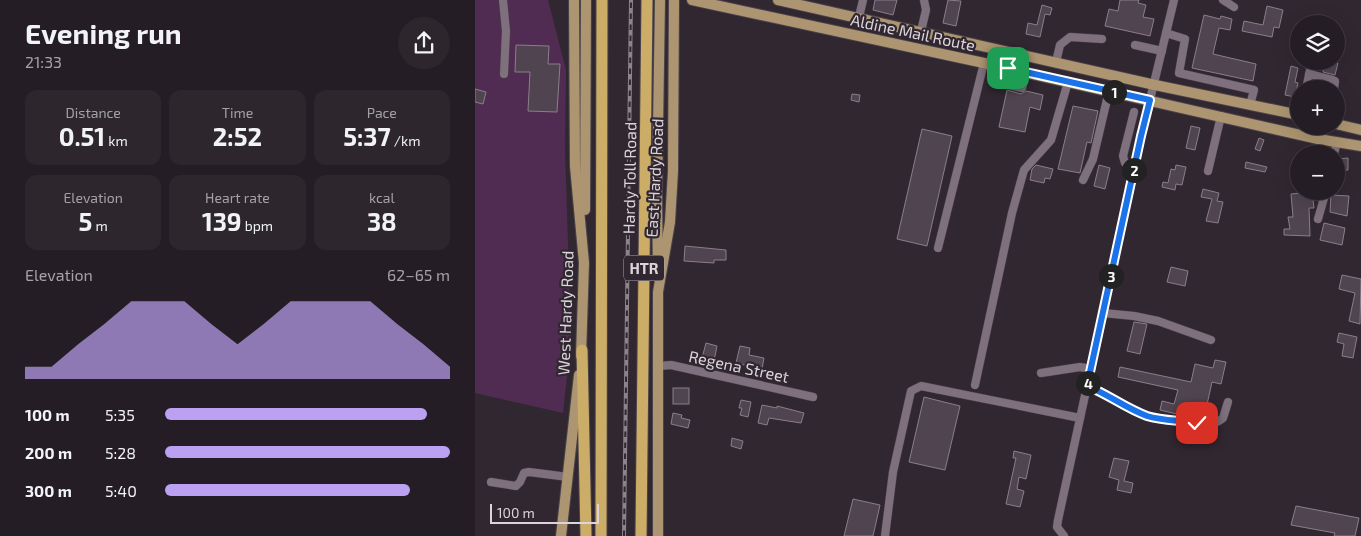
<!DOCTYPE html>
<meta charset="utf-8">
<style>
body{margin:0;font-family:"Exo 2",sans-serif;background:#2d262d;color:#f1f3f6;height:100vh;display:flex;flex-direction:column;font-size:19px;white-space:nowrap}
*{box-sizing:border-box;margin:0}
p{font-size:16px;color:#a3a2a7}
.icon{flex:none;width:28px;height:28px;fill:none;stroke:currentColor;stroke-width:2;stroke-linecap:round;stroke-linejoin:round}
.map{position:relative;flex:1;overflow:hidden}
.drawer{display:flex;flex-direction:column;background:#251d25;width:475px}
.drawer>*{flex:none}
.fabs{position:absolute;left:815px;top:15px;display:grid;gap:10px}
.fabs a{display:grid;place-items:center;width:55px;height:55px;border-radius:50%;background:#251d25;box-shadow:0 5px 20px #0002,0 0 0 1px #423b42;font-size:25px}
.scale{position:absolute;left:15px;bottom:12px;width:109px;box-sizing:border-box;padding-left:5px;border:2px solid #dbd5db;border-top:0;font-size:14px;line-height:18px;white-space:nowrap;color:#dbd5db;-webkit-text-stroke:4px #312731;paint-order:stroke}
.pin{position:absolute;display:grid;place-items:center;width:42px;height:42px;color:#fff;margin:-21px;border-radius:10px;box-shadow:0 2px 8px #0006}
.km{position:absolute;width:25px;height:25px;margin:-12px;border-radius:50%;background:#222;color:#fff;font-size:14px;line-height:25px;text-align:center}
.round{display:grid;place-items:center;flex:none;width:52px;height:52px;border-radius:26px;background:#2d262d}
.head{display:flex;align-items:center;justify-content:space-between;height:85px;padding:0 25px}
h1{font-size:28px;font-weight:700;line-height:38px}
.stats{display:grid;grid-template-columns:repeat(3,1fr);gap:8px;height:85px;padding:5px 25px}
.stats div{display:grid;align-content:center;border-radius:12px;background:#2d262d;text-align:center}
.stats b{font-size:25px;font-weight:700}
.stats small{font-size:14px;font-weight:400}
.stats p{font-size:14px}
.chart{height:140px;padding:10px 25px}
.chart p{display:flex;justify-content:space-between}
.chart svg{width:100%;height:90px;margin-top:5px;fill:#bca0f2;opacity:.7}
ul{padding:0 25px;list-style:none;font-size:16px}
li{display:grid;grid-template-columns:80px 60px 1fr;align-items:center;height:38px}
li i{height:12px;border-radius:6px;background:#bca0f2}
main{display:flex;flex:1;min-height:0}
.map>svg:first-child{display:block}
.green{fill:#512c52}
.building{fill:#4f444f;stroke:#8b7e8a}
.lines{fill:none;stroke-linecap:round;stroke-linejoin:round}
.minor-casing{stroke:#4b434b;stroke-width:9}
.major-casing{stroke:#4b434b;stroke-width:12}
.highway-casing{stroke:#4b434b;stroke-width:13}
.minor{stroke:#7e717d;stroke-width:8}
.major{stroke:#ac9570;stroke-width:10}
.highway{stroke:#cbad67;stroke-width:11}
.rail-casing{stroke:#8c848c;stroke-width:4}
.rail{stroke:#312731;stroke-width:2;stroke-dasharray:5.5;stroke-linecap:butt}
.route-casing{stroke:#fff;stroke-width:10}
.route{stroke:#1a73e8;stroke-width:6}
.labels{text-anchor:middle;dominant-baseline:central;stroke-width:4.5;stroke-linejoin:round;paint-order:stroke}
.shield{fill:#312731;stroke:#a8a1a8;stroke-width:1}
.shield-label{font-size:15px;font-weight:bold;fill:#dbd5db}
.street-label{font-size:16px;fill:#dbd5db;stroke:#312731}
</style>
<main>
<section class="drawer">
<div class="head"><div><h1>Evening run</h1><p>21:33</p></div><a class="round"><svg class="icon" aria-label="share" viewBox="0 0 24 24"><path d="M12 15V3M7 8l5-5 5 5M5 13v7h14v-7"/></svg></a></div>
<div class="stats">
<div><p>Distance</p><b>0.51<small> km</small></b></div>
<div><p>Time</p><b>2:52</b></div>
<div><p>Pace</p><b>5:37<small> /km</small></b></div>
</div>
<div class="stats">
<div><p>Elevation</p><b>5<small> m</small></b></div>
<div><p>Heart rate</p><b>139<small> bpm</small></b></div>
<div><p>kcal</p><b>38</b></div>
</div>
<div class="chart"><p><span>Elevation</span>62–65 m</p>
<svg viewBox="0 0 160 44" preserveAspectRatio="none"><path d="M0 44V38L10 38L20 27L30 17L40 6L50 6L60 6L70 17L80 27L90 17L100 6L110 6L120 6L130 6L140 17L150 27L160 38V44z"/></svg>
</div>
<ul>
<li><b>100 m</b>5:35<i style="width:92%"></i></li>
<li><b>200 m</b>5:28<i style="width:100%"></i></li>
<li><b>300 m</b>5:40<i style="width:86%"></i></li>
</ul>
</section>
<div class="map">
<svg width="886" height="536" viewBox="0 0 886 536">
<rect width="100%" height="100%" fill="#312731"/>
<polygon class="green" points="0,0 73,0 91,70 90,150 96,338 88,413 0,393"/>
<g class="building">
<polygon points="400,0 422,0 418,15 398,10"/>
<polygon points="473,0 486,1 481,26 468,23"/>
<polygon points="645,0 664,0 663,3 671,5 668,17 679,19 675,36 630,26 634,9 643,11"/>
<polygon points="567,5 577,8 575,15 570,14 565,37 551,34 553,23 562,25"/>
<polygon points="792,6 808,10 804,28 799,27 797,37 767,31 769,21 788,25"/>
<polygon points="729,15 745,19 746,16 757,19 755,30 744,28 738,54 781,64 778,81 717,68"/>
<polygon points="41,45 74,46 73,64 85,64 82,112 53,111 55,72 40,72"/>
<polygon points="850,61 863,63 860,75 848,72"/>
<polygon points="816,66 823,68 820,82 823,83 820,97 810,95"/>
<polygon points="0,89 11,92 8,104 0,102"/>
<polygon points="532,90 546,94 551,91 568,95 565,110 555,107 550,132 524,127"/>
<polygon points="377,94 385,95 384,102 376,100"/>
<polygon points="598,106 623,111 616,143 612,142 605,173 583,169"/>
<polygon points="716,126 725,128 720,150 711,148"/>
<polygon points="447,129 477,136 452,246 422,239"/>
<polygon points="784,138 789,140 785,151 780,149"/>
<polygon points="873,158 873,170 863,170 862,159"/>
<polygon points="771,162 792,167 790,172 770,168"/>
<polygon points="561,165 578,169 575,179 570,178 569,183 555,180 557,169"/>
<polygon points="624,165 635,168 630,189 619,186"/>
<polygon points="701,165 711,167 707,185 701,184 700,190 687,187 688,182 693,183 696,169 700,170"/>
<polygon points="728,189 744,193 742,201 748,202 743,223 731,221 737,199 726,197"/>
<polygon points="837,192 839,208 834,208 835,236 809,235 809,229 815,229 813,217 818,217 816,194"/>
<polygon points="856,195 874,196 872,216 855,212"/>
<polygon points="849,223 870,228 867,245 845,240"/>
<polygon points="210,246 251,250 251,260 239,260 239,263 209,261"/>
<polygon points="696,267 713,271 710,286 692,282"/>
<polygon points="867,275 886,279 885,324 874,321 880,293 864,289"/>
<polygon points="659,322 672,324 665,354 652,351"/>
<polygon points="864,333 882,337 878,358 867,356 869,344 862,342"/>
<polygon points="231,343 242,346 239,361 227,358"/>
<polygon points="265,346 275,348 274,355 289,358 287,369 261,363"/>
<polygon points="740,360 751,362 746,384 737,382 731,409 712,405 710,416 685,410 687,401 699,404 703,390 643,377 645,367 716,382 720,364 738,368"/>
<rect x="198" y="388" width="16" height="16"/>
<polygon points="449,397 485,406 470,470 434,462"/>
<polygon points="266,400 276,402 273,417 265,415 267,408 264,408"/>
<polygon points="287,405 302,408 302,406 329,413 326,423 294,418 292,425 283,423"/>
<polygon points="198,413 207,415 206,418 215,420 213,428 196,424"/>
<polygon points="257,438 268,441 266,449 256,446"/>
<polygon points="539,451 556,455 551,479 544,477 542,489 549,491 545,507 531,504 541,458 538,458"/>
<polygon points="639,458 654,461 649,481 658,483 656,493 642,490 644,480 634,477"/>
<polygon points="378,499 405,505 398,536 369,536"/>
<polygon points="821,506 884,518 880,536 859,536 860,533 816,525"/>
</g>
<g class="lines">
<g class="minor-casing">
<g id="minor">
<polyline points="28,0 31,31 29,74"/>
<polyline points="748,0 759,7"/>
<polyline points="384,17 388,0"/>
<polyline points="446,31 451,10 449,0"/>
<polyline points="691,33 710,39 704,73 779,90 775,105"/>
<polyline points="660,45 687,51"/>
<polyline points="581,62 585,45 595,37 627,39"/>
<polyline points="533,68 529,84 547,88 551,72"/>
<polyline points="834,74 858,80 860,81 859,89"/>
<polyline points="831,89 837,61"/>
<polyline points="659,112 648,156 650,163 660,166"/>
<polyline points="859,154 862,142"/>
<polyline points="733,171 746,116"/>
<polyline points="608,180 618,159 634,91"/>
<polyline points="843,219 851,191"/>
<polyline points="463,248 509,63"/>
<polyline points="628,313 659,316 683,321 736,340"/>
<polyline points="184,366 196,365 338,397"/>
<polyline points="566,373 605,367 616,369"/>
<polyline points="500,385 537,213 549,170 576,140 593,82"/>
<path d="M612,385C633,394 650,408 672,416C686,421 700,420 715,422C727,423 738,427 748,418L753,402"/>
<polyline points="16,482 41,486 45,482 49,473 54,472 93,477"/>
<polyline points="410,536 418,472 436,391 446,386 605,418"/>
<polyline points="589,536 582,527 583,520 666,137 699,0"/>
</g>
</g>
<g class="major-casing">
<g id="major">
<polyline points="99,0 100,166 109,263 106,356"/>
<polyline points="217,0 509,63 843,139 886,146"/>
<polyline points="303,0 680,85 824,115"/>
<polyline points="861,124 886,130"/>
<polyline points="110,210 111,0"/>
<polyline points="183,273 182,193 185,0"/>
<polyline points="86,536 104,375"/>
<polyline points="183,536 183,292 195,222 198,171 199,0"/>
</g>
</g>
<g class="highway-casing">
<g id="highway">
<polyline points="107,350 111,536"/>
<polyline points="126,536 127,0"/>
<polyline points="166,536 172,0"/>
</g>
</g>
<use href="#minor" class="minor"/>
<use href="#major" class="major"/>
<use href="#highway" class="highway"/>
<g class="rail-casing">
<polyline id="rail" points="149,536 156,0"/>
</g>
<use href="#rail" class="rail"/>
</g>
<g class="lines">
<g class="route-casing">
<path id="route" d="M533,68L675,100L666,136L612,386C633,394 650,408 672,416C688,421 705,420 722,423"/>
</g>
<use href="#route" class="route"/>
</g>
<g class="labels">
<rect class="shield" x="149" y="255.5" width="40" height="25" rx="4"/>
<g class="shield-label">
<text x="169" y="268">HTR</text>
</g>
<g class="street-label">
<text transform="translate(438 32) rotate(12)">Aldine Mail Route</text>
<text transform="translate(154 178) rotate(-89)">Hardy Toll Road</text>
<text transform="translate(179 178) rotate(-87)">East Hardy Road</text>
<text transform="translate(90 313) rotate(-88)">West Hardy Road</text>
<text transform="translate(264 366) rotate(12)">Regena Street</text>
</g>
</g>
</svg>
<div class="fabs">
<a><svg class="icon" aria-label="layers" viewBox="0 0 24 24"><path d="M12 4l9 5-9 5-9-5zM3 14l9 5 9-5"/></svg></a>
<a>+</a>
<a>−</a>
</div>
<div class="scale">100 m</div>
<div class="pin" style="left:533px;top:68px;background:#1e9e55"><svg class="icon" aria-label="arrive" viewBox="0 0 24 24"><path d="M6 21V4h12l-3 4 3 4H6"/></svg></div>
<div class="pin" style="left:722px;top:423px;background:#d93025"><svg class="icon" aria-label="check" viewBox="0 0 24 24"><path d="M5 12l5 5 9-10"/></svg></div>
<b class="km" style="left:639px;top:92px">1</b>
<b class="km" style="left:659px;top:170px">2</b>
<b class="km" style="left:636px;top:276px">3</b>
<b class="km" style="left:613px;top:383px">4</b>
</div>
</main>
